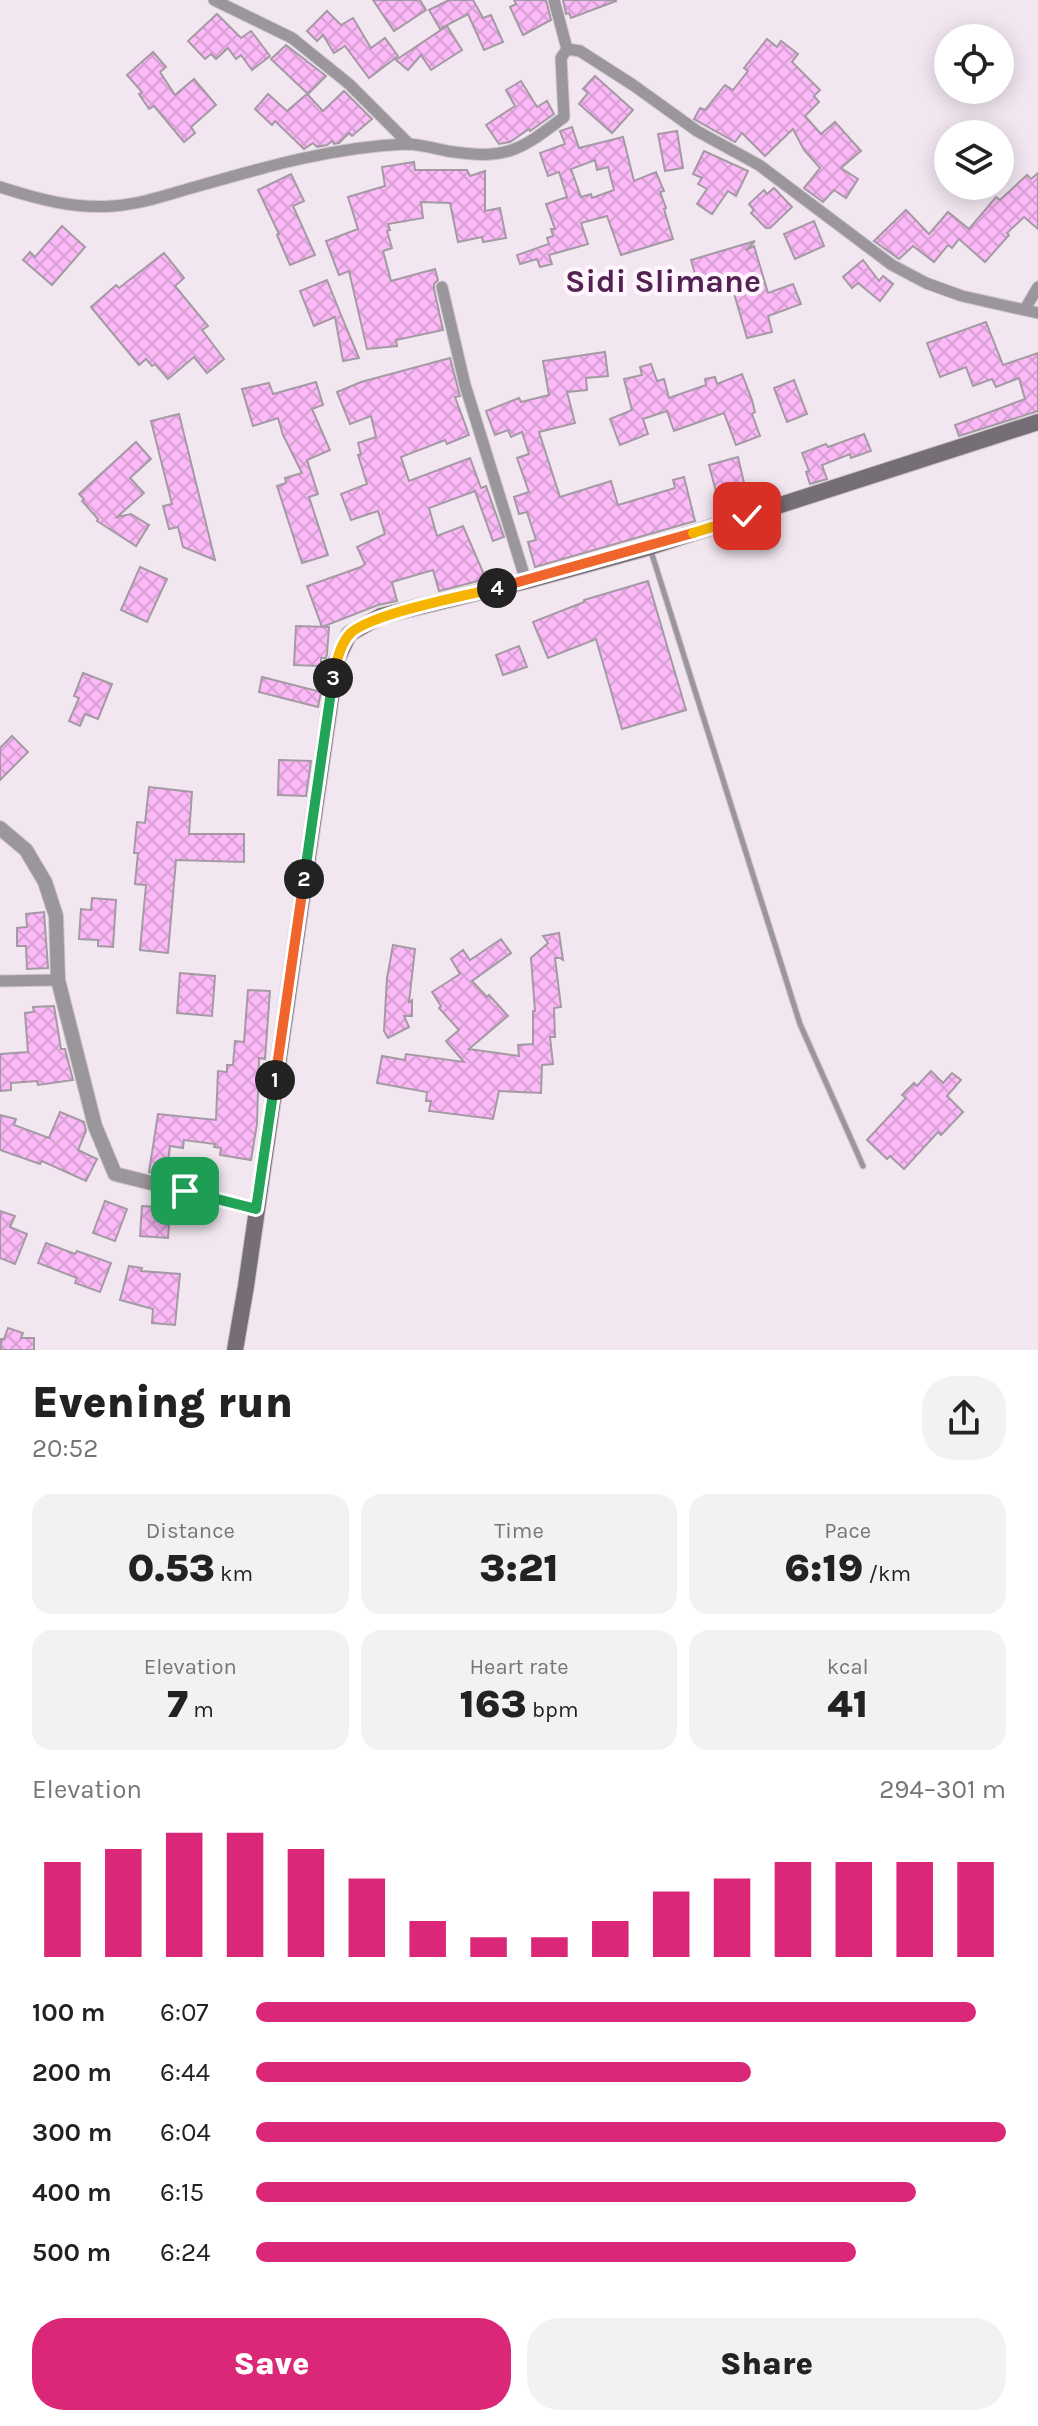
<!DOCTYPE html>
<meta charset="utf-8">
<style>
body{margin:0;font-family:Karla,sans-serif;background:#f2f2f2;color:#222;height:100vh;display:flex;flex-direction:column;font-size:30px;white-space:nowrap}
*{box-sizing:border-box;margin:0}
p{font-size:26px;color:#767676}
.icon{flex:none;width:44px;height:44px;fill:none;stroke:currentColor;stroke-width:2;stroke-linecap:round;stroke-linejoin:round}
.map{position:relative;height:1350px;overflow:hidden}
.panel{display:flex;flex-direction:column;background:#fff;flex:1}
.panel>*{flex:none}
.buttons{position:absolute;left:934px;top:24px;display:grid;gap:16px}
.buttons a{display:grid;place-items:center;width:80px;height:80px;border-radius:50%;background:#fff;box-shadow:0 4px 20px #0003;font-size:40px}
.pin{position:absolute;display:grid;place-items:center;width:68px;height:68px;color:#fff;margin:-34px;border-radius:16px;box-shadow:0 4px 12px #0006}
.km{position:absolute;width:40px;height:40px;margin:-20px;border-radius:50%;background:#222;color:#fff;font-size:22px;line-height:40px;text-align:center}
.round{display:grid;place-items:center;flex:none;width:84px;height:84px;border-radius:32px;background:#f2f2f2}
.summary{display:flex;align-items:center;justify-content:space-between;height:136px;padding:0 32px}
h1{font-size:44px;font-weight:800;line-height:60px}
.metrics{display:grid;grid-template-columns:repeat(3,1fr);gap:12px;height:136px;padding:8px 32px}
.metrics div{display:grid;align-content:center;border-radius:20px;background:#f2f2f2;text-align:center}
.metrics b{font-size:40px;font-weight:800}
.metrics small{font-size:22px;font-weight:400}
.metrics p{font-size:22px}
.chart{height:224px;padding:16px 32px}
.chart p{display:flex;justify-content:space-between}
.chart svg{width:100%;height:144px;margin-top:8px;stroke:#db2777;stroke-width:6}
.cta{display:flex;gap:16px;margin-top:auto;padding:16px 32px}
.cta a{flex:1;height:92px;border-radius:32px;background:#db2777;color:#fff;font-size:32px;font-weight:800;line-height:92px;text-align:center}
.cta a+a{background:#f2f2f2;color:#222}
ul{padding:0 32px;list-style:none;font-size:26px}
li{display:grid;grid-template-columns:128px 96px 1fr;align-items:center;height:60px}
li i{height:20px;border-radius:10px;background:#db2777}
.map>svg:first-child{display:block}
.building{fill:url(#building-cross-hatch);stroke:#a49aa3;stroke-width:2;fill-rule:evenodd}
.lines{fill:none;stroke-linecap:round;stroke-linejoin:round}
.service-casing{stroke:#cfc5ce;stroke-width:7}
.minor-casing{stroke:#cfc5ce;stroke-width:13}
.tertiary-casing{stroke:#cfc5ce;stroke-width:16}
.secondary-casing{stroke:#cfc5ce;stroke-width:18}
.service{stroke:#9b969b;stroke-width:5}
.minor{stroke:#9b969b;stroke-width:11}
.tertiary{stroke:#9b969b;stroke-width:14}
.secondary{stroke:#756e74;stroke-width:16}
.split-1-casing{stroke:#fff;stroke-width:16}
.split-2-casing{stroke:#fff;stroke-width:16}
.split-3-casing{stroke:#fff;stroke-width:16}
.split-4-casing{stroke:#fff;stroke-width:16}
.split-5-casing{stroke:#fff;stroke-width:16}
.split-6-casing{stroke:#fff;stroke-width:16}
.split-1{stroke:#22a559;stroke-width:10}
.split-2{stroke:#f0652b;stroke-width:10}
.split-3{stroke:#22a559;stroke-width:10}
.split-4{stroke:#f5b400;stroke-width:10}
.split-5{stroke:#f0652b;stroke-width:10}
.split-6{stroke:#f5b400;stroke-width:10}
.labels{text-anchor:middle;dominant-baseline:central;stroke-width:8;stroke-linejoin:round;paint-order:stroke}
.quarter-label{font-size:32px;font-weight:bold;fill:#542252;stroke:#fef5fd}
</style>
<div class="map">
<svg width="1038" height="1350" viewBox="0 0 1038 1350">
<defs>
<pattern id="building-cross-hatch" width="8" height="8" patternUnits="userSpaceOnUse" patternTransform="scale(2)"><rect width="8" height="8" fill="#fcb9f7"/><path d="M0 0l8 8M0 8l8-8" fill="none" stroke="#d89fd4"/></pattern>
</defs>
<rect width="100%" height="100%" fill="#f2e7f1"/>
<g class="building">
<polygon points="373,0 420,0 426,10 394,31"/>
<polygon points="449,0 473,0 483,18 491,15 503,42 484,50 468,14 440,29 429,10"/>
<polygon points="514,0 546,0 551,20 523,35 510,7 516,4"/>
<polygon points="563,0 615,0 616,1 571,18 569,13 566,14"/>
<polygon points="327,11 341,25 353,18 371,48 385,38 398,56 369,78 345,46 334,53 323,35 317,41 307,31"/>
<polygon points="217,14 241,38 251,31 270,56 252,70 241,55 236,59 228,48 216,59 211,54 205,59 188,41"/>
<polygon points="447,26 462,50 431,70 421,55 408,70 396,60"/>
<polygon points="767,39 777,47 781,41 798,54 792,62 820,90 814,96 819,102 805,116 821,134 835,122 861,151 841,168 858,179 846,198 834,190 823,202 804,188 820,168 804,150 793,129 765,156 742,133 735,142 694,119 700,108 705,110 725,85 733,90 748,71 744,68"/>
<polygon points="286,45 326,76 308,94 271,59"/>
<polygon points="153,52 166,67 160,72 175,95 194,79 216,105 191,127 195,133 184,142 154,106 149,109 139,94 142,92 127,75"/>
<polygon points="595,76 633,110 612,133 579,104 588,93 583,89"/>
<polygon points="521,81 537,107 547,101 554,114 530,131 529,129 510,142 499,144 486,125 515,106 506,90"/>
<polygon points="344,91 372,119 352,136 349,133 339,143 334,144 332,141 327,145 317,147 313,143 304,149 275,121 272,125 255,109 268,94 287,111 307,94 323,111"/>
<path d="M572,127L579,148L623,137L634,181L656,172L664,191L660,192L666,208L664,209L673,239L621,255L607,216L581,223L588,244L549,255L552,264L540,267L537,259L520,264L517,255L549,244L547,238L553,236L551,229H555L546,204L567,197L559,172L548,176L540,153L565,144L560,131ZM595,160L597,170L608,167L614,190L592,198L591,194L581,197L571,169Z"/>
<polygon points="677,131 683,168 665,171 658,134"/>
<polygon points="704,151 748,171 736,196 728,191 712,214 697,204 707,189 698,184 702,178 693,174"/>
<polygon points="414,162 415,170 467,170 470,176 485,171 485,211 500,208 506,238 483,242 482,237 458,242 450,203 421,202 423,218 388,224 390,230 387,231 392,248 383,251 391,281 435,269 438,280 434,284 434,289 443,330 396,340 397,346 367,349 349,271 339,275 326,241 358,229 348,197 385,186 382,167"/>
<polygon points="1038,173 1038,229 1024,217 1007,233 1009,235 985,262 959,239 952,248 948,245 934,262 913,246 899,259 874,241 906,210 929,234 948,212 969,229 996,197 1000,200 1027,175 1031,179"/>
<polygon points="291,174 304,201 293,206 315,255 290,265 277,235 279,234 258,190"/>
<polygon points="774,188 792,207 770,228 766,228 751,213 754,210 749,204 764,190 767,194"/>
<polygon points="814,221 824,246 795,259 784,234"/>
<polygon points="62,226 85,247 52,285 23,260 30,252 35,257"/>
<polygon points="755,241 746,250 754,246 768,293 793,284 801,304 768,316 772,332 747,338 733,290 723,293 721,288 701,295 691,260"/>
<polygon points="164,253 184,278 175,286 208,326 202,330 224,359 207,373 194,357 168,379 155,364 152,366 146,359 139,365 91,307 116,285 119,288"/>
<polygon points="863,260 879,281 883,276 893,284 880,301 858,283 852,288 843,277"/>
<polygon points="327,280 341,315 359,358 343,361 335,317 314,326 300,291"/>
<polygon points="986,322 1003,365 1038,353 1038,411 959,436 955,425 1025,399 1019,378 996,387 992,379 973,386 966,367 940,377 927,343"/>
<polygon points="605,352 608,376 586,378 587,390 567,392 575,423 539,432 560,497 611,481 618,505 675,488 673,480 684,477 695,521 535,567 528,542 536,540 527,512 519,514 514,497 529,492 517,458 529,454 522,432 511,437 508,430 495,435 486,411 519,398 521,402 549,395 543,361"/>
<polygon points="450,358 460,396 455,397 469,435 447,444 445,440 401,457 409,481 470,458 481,488 486,486 504,537 493,541 475,491 429,508 437,536 463,526 486,579 439,591 433,570 392,582 397,601 378,605 322,627 307,586 361,567 365,564 357,547 385,534 378,511 351,520 341,494 367,484 358,455 361,454 358,443 376,437 371,416 350,424 337,392 361,382"/>
<polygon points="651,364 657,381 664,379 669,398 706,385 705,379 715,377 717,384 742,374 752,400 755,412 752,414 760,436 736,445 724,413 674,431 667,411 643,419 648,434 620,445 610,419 632,410 624,379 642,375 640,367"/>
<polygon points="794,380 807,414 787,422 774,388"/>
<polygon points="316,382 323,405 312,409 330,450 307,460 318,494 309,497 328,555 302,563 277,486 286,483 285,478 302,473 283,435 278,418 253,426 242,389 269,383 273,394"/>
<polygon points="179,414 215,560 183,547 178,527 169,529 163,506 172,504 151,421"/>
<polygon points="864,434 871,451 851,458 850,454 822,465 827,479 810,484 806,472 809,471 802,453 826,444 828,447"/>
<polygon points="136,442 151,459 130,478 144,493 117,517 131,514 149,525 136,546 97,521 98,519 82,501 84,499 79,494"/>
<polygon points="738,457 745,487 741,488 743,496 719,503 709,465"/>
<polygon points="140,567 167,579 147,622 121,610"/>
<polygon points="648,581 686,710 622,729 596,639 548,658 533,622 584,602 584,600"/>
<polygon points="296,626 329,627 327,654 326,658 321,658 321,666 294,665"/>
<polygon points="519,646 527,667 503,675 496,655"/>
<polygon points="83,673 112,684 98,719 85,714 80,726 69,721 79,698 74,696"/>
<polygon points="262,677 321,692 318,707 259,692"/>
<polygon points="12,736 28,752 0,780 0,748"/>
<polygon points="279,760 311,761 306,796 278,795"/>
<polygon points="149,787 192,792 189,834 244,834 244,862 176,860 168,953 140,950 146,885 135,884 138,853 134,853 137,822 145,823"/>
<polygon points="92,898 116,900 113,947 98,946 98,940 79,939 81,909 91,910"/>
<polygon points="44,912 48,968 27,969 26,946 17,946 17,928 27,927 26,914"/>
<polygon points="559,933 563,960 560,958 555,958 561,1007 554,1008 555,1037 550,1037 553,1064 542,1065 541,1093 499,1091 493,1119 429,1111 431,1101 426,1101 427,1092 377,1083 382,1056 405,1060 406,1054 464,1062 446,1041 459,1030 439,1008 441,1006 432,992 460,974 451,959 463,950 470,960 501,939 511,953 472,981 487,997 489,995 508,1016 469,1049 519,1056 518,1045 533,1044 533,1011 535,1011 531,958 548,943 543,936"/>
<polygon points="393,945 415,949 409,1002 412,1000 412,1016 404,1016 409,1027 388,1038 384,1031 387,978"/>
<polygon points="180,973 215,976 212,1016 177,1013"/>
<polygon points="248,990 270,991 265,1059 259,1058 257,1124 251,1160 220,1155 221,1148 214,1147 215,1144 184,1140 183,1148 170,1146 166,1176 149,1172 158,1114 216,1120 218,1071 227,1072 227,1065 233,1065 235,1041 244,1042"/>
<polygon points="54,1006 61,1049 65,1049 73,1080 38,1085 37,1081 11,1083 11,1090 0,1091 0,1054 28,1052 25,1013 34,1012 33,1007"/>
<polygon points="931,1071 943,1083 952,1073 961,1080 947,1096 963,1112 941,1135 938,1132 904,1169 890,1156 887,1159 867,1140 906,1098 902,1095 914,1083 917,1086"/>
<polygon points="60,1112 84,1122 86,1131 78,1150 97,1159 86,1181 42,1161 40,1164 0,1150 0,1115 16,1119 14,1125 49,1138"/>
<polygon points="105,1201 127,1209 115,1241 93,1233"/>
<polygon points="142,1206 170,1208 168,1238 140,1236"/>
<polygon points="0,1211 15,1216 10,1227 27,1234 15,1264 0,1258"/>
<polygon points="46,1243 75,1254 77,1251 111,1263 100,1292 75,1283 77,1278 38,1263"/>
<polygon points="129,1266 142,1268 141,1271 180,1274 175,1325 152,1323 153,1309 120,1300"/>
<polygon points="8,1328 23,1333 21,1338 34,1338 34,1350 1,1350 1,1339 4,1339"/>
</g>
<g class="lines">
<g class="service-casing">
<polyline id="service" points="650,548 800,1024 863,1166"/>
</g>
<g class="minor-casing">
<g id="minor">
<polyline points="214,0 292,38 349,84 409,144"/>
<polyline points="554,0 567,49"/>
<path d="M0,187C37,199 74,209 113,206C144,204 172,193 202,185C268,166 335,147 405,144C419,144 433,148 447,151C506,160 518,152 564,117L561,58L567,49L580,51L633,85L697,131L759,165L892,265L926,283L962,296L1038,313"/>
<polyline points="442,287 465,385 526,581"/>
<polyline points="1025,309 1038,287"/>
<polyline points="0,981 58,980"/>
</g>
</g>
<g class="tertiary-casing">
<polyline id="tertiary" points="0,828 26,850 45,882 56,916 58,980 95,1126 115,1174 256,1209"/>
</g>
<g class="secondary-casing">
<polyline id="secondary" points="235,1350 246,1286 336,662 349,634 381,616 526,581 650,547 1038,422"/>
</g>
<use href="#service" class="service"/>
<use href="#minor" class="minor"/>
<use href="#tertiary" class="tertiary"/>
<use href="#secondary" class="secondary"/>
</g>
<g class="lines">
<g class="split-1-casing">
<polyline id="split-1" points="185,1191 256,1209 275,1080"/>
</g>
<g class="split-2-casing">
<polyline id="split-2" points="275,1080 304,879"/>
</g>
<g class="split-3-casing">
<polyline id="split-3" points="304,879 333,678"/>
</g>
<g class="split-4-casing">
<path id="split-4" d="M333,678C336,664 339,648 348,636C363,615 468,595 497,588"/>
</g>
<g class="split-5-casing">
<polyline id="split-5" points="497,588 693,533"/>
</g>
<g class="split-6-casing">
<polyline id="split-6" points="693,533 747,516"/>
</g>
<use href="#split-1" class="split-1"/>
<use href="#split-2" class="split-2"/>
<use href="#split-3" class="split-3"/>
<use href="#split-4" class="split-4"/>
<use href="#split-5" class="split-5"/>
<use href="#split-6" class="split-6"/>
</g>
<g class="labels">
<g class="quarter-label">
<text x="663" y="281">Sidi Slimane</text>
</g>
</g>
</svg>
<div class="buttons">
<a><svg class="icon" aria-label="locate" viewBox="0 0 24 24"><circle cx="12" cy="12" r="6"/><path d="M12 2v4M12 18v4M2 12h4M18 12h4"/></svg></a>
<a><svg class="icon" aria-label="layers" viewBox="0 0 24 24"><path d="M12 4l9 5-9 5-9-5zM3 14l9 5 9-5"/></svg></a>
</div>
<div class="pin" style="left:185px;top:1191px;background:#1e9e55"><svg class="icon" aria-label="arrive" viewBox="0 0 24 24"><path d="M6 21V4h12l-3 4 3 4H6"/></svg></div>
<div class="pin" style="left:747px;top:516px;background:#d93025"><svg class="icon" aria-label="check" viewBox="0 0 24 24"><path d="M5 12l5 5 9-10"/></svg></div>
<b class="km" style="left:275px;top:1080px">1</b>
<b class="km" style="left:304px;top:879px">2</b>
<b class="km" style="left:333px;top:678px">3</b>
<b class="km" style="left:497px;top:588px">4</b>
</div>
<section class="panel">
<div class="summary"><div><h1>Evening run</h1><p>20:52</p></div><a class="round"><svg class="icon" aria-label="share" viewBox="0 0 24 24"><path d="M12 15V3M7 8l5-5 5 5M5 13v7h14v-7"/></svg></a></div>
<div class="metrics">
<div><p>Distance</p><b>0.53<small> km</small></b></div>
<div><p>Time</p><b>3:21</b></div>
<div><p>Pace</p><b>6:19<small> /km</small></b></div>
</div>
<div class="metrics">
<div><p>Elevation</p><b>7<small> m</small></b></div>
<div><p>Heart rate</p><b>163<small> bpm</small></b></div>
<div><p>kcal</p><b>41</b></div>
</div>
<div class="chart"><p><span>Elevation</span>294–301 m</p>
<svg viewBox="0 0 160 44" preserveAspectRatio="none"><path d="M5 44V15M15 44V11M25 44V6M35 44V6M45 44V11M55 44V20M65 44V33M75 44V38M85 44V38M95 44V33M105 44V24M115 44V20M125 44V15M135 44V15M145 44V15M155 44V15"/></svg>
</div>
<ul>
<li><b>100 m</b>6:07<i style="width:96%"></i></li>
<li><b>200 m</b>6:44<i style="width:66%"></i></li>
<li><b>300 m</b>6:04<i style="width:100%"></i></li>
<li><b>400 m</b>6:15<i style="width:88%"></i></li>
<li><b>500 m</b>6:24<i style="width:80%"></i></li>
</ul>
<div class="cta"><a>Save</a><a>Share</a></div>
</section>
